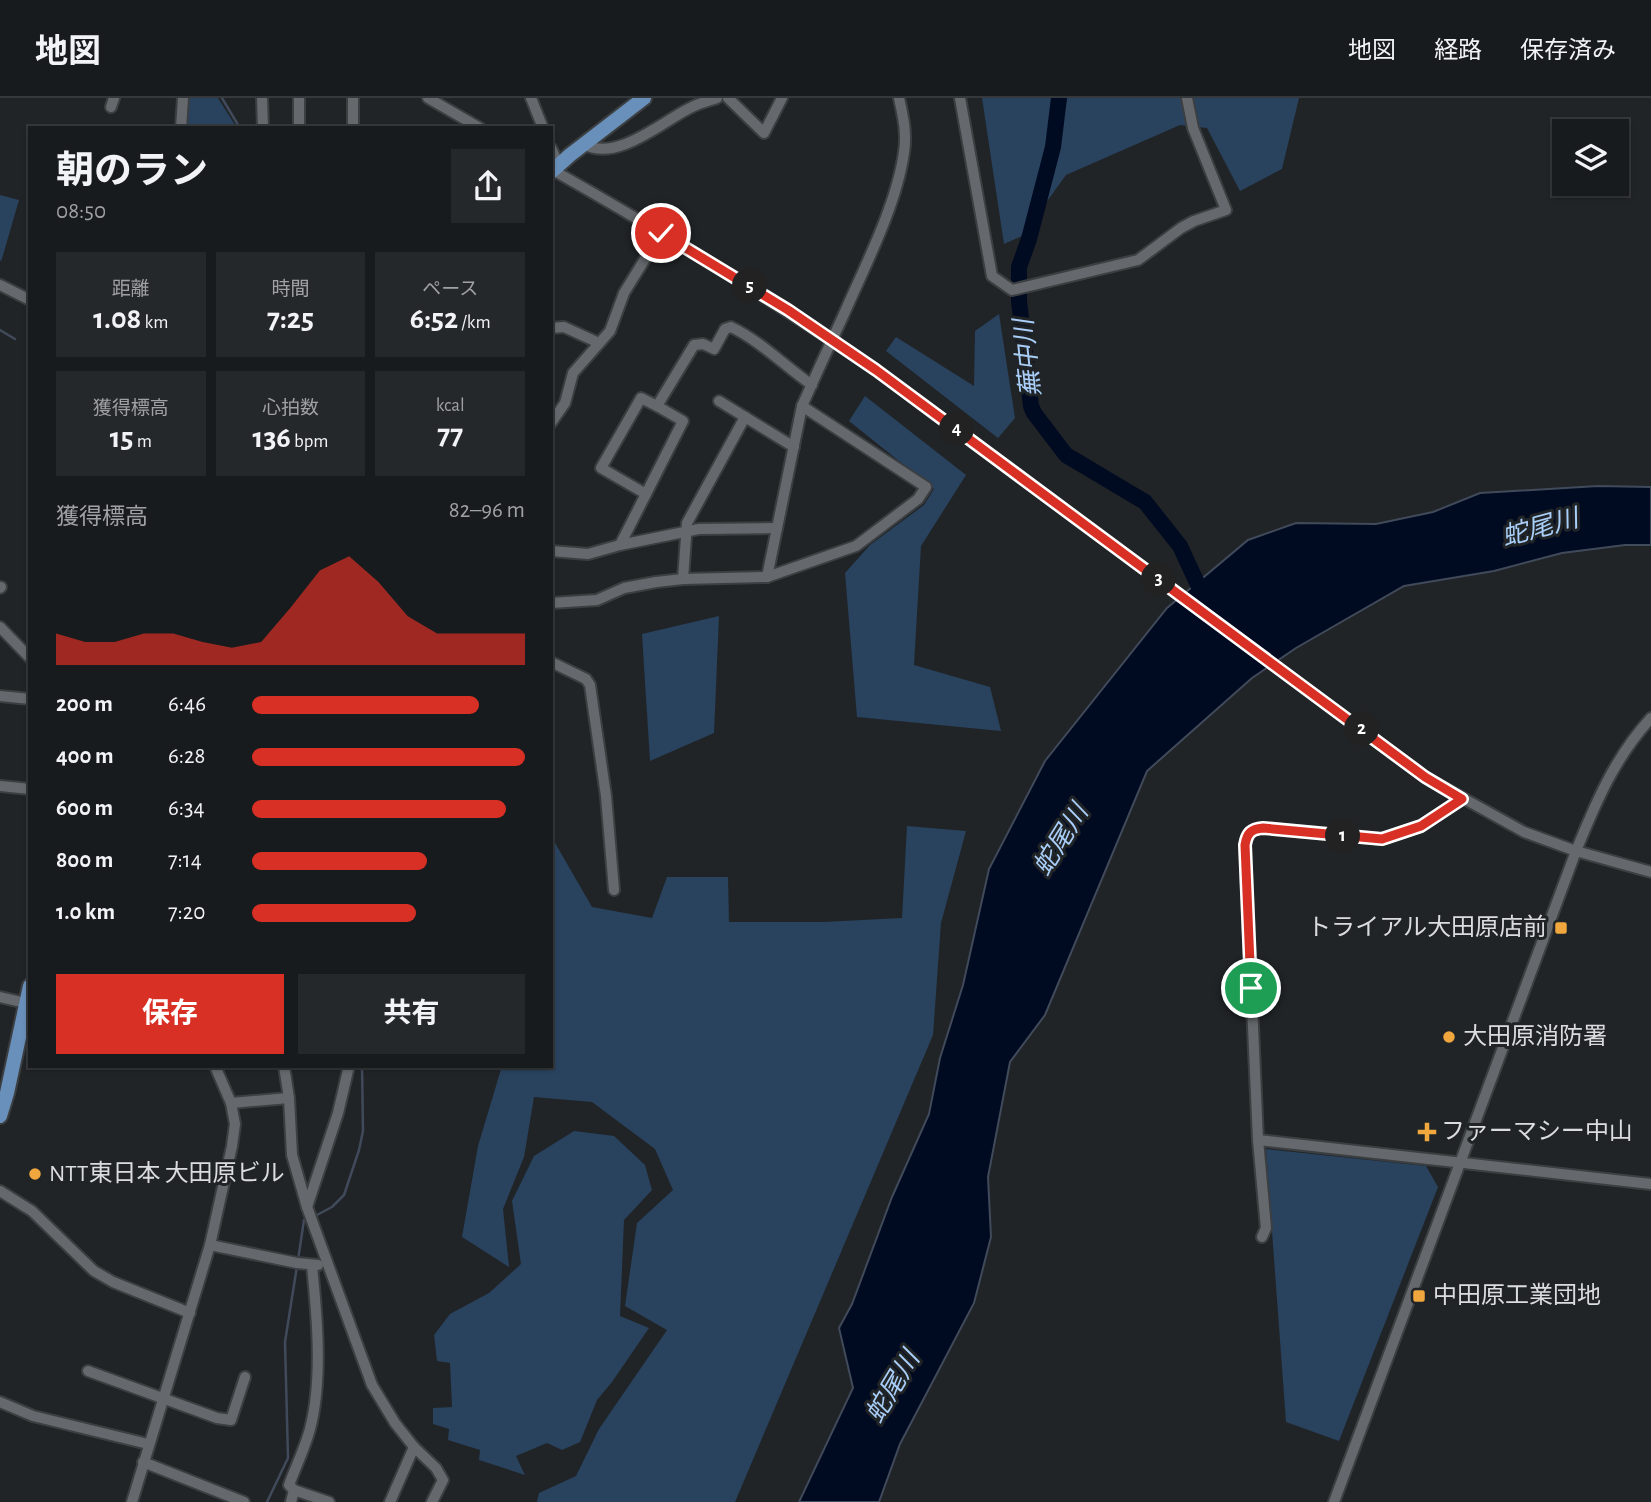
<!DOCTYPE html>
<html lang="ja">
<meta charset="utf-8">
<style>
body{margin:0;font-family:"Alegreya Sans","Noto Sans JP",sans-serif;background:#25282a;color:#f1f3f6;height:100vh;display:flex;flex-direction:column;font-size:26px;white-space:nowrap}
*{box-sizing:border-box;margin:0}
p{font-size:23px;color:#9fa1a4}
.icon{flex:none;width:38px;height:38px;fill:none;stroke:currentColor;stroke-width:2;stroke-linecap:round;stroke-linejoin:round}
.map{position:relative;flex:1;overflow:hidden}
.details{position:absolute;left:28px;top:28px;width:525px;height:942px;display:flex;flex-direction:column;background:#181b1d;border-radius:0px;box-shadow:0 2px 5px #0004,0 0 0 2px #36393b}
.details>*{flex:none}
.buttons{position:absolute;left:1552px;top:21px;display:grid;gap:14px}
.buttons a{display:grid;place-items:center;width:77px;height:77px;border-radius:0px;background:#181b1d;box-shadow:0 2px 5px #0004,0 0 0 2px #36393b;font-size:35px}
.pin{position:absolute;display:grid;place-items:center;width:60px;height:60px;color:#fff;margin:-30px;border:4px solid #fff;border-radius:50%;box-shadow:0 2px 7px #0007}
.km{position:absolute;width:35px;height:35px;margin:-18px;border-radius:50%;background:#222;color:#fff;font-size:19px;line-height:35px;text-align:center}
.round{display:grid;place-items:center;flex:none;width:74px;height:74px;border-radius:0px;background:#25282a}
.overview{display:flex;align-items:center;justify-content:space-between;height:119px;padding:0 28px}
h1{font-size:38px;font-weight:700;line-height:52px}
.stats{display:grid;grid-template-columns:repeat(3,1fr);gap:10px;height:119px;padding:7px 28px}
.stats div{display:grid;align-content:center;border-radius:0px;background:#25282a;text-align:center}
.stats b{font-size:30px;font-weight:700}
.stats small{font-size:19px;font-weight:400}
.stats p{font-size:19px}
.chart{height:196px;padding:14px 28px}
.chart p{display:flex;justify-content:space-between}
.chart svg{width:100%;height:126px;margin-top:7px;fill:#d93025;opacity:.7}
.primary-button{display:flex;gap:14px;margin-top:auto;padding:14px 28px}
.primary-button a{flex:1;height:80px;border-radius:0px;background:#d93025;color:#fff;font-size:28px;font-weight:700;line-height:80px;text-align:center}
.primary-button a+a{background:#25282a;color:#f1f3f6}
ul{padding:0 28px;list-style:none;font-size:23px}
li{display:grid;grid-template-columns:112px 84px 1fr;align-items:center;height:52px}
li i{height:18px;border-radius:9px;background:#d93025}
header{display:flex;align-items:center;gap:42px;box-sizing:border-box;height:98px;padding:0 35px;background:#181b1d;border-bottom:2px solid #36393b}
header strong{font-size:33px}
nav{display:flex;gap:38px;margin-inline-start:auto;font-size:24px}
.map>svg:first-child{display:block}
.green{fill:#29425e}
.water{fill:#000b21;stroke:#414a5a;stroke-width:2}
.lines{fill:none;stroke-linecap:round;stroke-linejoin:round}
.stream{stroke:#414a5a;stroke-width:2.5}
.river{stroke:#000b21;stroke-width:16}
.minor-casing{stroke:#3c3f41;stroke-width:14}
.major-casing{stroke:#3c3f41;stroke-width:18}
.minor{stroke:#65696d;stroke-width:10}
.major{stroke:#6990ba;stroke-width:14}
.minor-bridge-casing{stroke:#3c3f41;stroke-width:14;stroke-linecap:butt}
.minor-bridge{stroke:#65696d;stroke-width:10}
.route-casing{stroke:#fff;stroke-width:14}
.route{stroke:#d93025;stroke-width:9}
.poi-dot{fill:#efa73e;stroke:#202427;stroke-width:2.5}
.labels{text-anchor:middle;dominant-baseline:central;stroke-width:6;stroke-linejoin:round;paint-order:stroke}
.poi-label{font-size:24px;fill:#dadcde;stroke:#202427;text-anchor:start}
.water-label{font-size:26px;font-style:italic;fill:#a9cef8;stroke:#202427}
</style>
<header>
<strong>地図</strong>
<nav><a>地図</a><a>経路</a><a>保存済み</a></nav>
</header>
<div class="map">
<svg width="1651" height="1404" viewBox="0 0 1651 1404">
<rect width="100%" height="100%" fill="#202427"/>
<g class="green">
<polygon points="186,0 218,0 237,30 184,30"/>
<polygon points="982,0 1299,0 1282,71 1240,93 1207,30 1180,27 1066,77 1022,138 1004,146"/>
<polygon points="0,97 19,102 1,164 0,161"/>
<polygon points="999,216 1015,320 998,340 886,253 896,239 974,288 975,233"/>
<polygon points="865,298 966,377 921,448 914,567 990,589 1001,633 857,619 845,475 870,447 924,407 934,391 849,323"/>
<polygon points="719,518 714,635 650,663 642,536"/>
<polygon points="907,728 966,733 941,825 933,937 735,1404 537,1404 539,1395 576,1378 599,1331 667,1232 625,1208 637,1125 673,1092 655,1051 592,1004 534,999 524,1059 503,1111 509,1169 462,1139 478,1048 502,968 551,968 551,738 592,809 652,820 667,779 728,779 729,824 823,824 902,820"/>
<polygon points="574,1033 614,1038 645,1067 652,1092 624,1122 620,1218 649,1230 612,1284 597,1302 580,1344 562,1352 547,1345 516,1358 525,1377 479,1362 480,1352 448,1342 449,1331 433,1326 433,1310 452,1309 450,1265 437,1263 434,1237 450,1216 489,1195 521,1166 512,1103 534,1058"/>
<polygon points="1266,1051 1426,1068 1438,1089 1339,1343 1286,1324"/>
</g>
<polygon class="water" points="1598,388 1651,389 1651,447 1625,447 1562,455 1494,473 1404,488 1296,550 1252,580 1147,673 1045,917 1010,964 988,1079 991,1139 974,1205 900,1346 879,1404 799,1404 853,1290 839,1230 852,1206 892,1099 929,1016 940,960 963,887 989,771 1045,663 1167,510 1248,442 1296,425 1376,426 1433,414 1480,395"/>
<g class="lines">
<g class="stream">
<polyline points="222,0 240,30"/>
<polyline points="0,232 15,241"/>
<polyline points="315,1118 332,1109 344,1097 359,1052 363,1033 362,968"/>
<polyline points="298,1162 304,1122 309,1120"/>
<polyline points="267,1404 288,1360 285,1244 297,1168"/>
</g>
<polyline class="river" points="1059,0 1053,49 1029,141 1019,169 1019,203 1031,308 1034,315 1066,357 1145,404 1180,448 1205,502"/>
<g class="minor-casing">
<g id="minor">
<polyline points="262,0 263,30"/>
<polyline points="428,0 480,30"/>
<polyline points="531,0 543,30"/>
<polyline points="728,0 764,35 782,0"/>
<polyline points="960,0 992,178 1012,192 1138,162 1181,130 1194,123 1226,112 1193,30 1187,0"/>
<polyline points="111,9 114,0"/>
<polyline points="181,30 183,0"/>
<polyline points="299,30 299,0"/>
<polyline points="353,30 353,0"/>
<path d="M584,46C616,65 663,23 690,10C699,5 708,3 717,0"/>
<polyline points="551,50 559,67"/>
<path d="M551,71C662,134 770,200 876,272L1425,679L1524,734L1576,753L1651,774"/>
<polyline points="0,187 30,202"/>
<path d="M844,216C865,168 897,106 904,54C907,35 903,18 899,0"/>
<polyline points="551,230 564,229 599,245"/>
<polyline points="719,303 794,349"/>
<polyline points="551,325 565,305 573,275 610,233 624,195 661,135"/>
<polyline points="646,396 683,323 657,308"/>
<path d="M620,447L646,396L601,370L641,300L657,308L694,247L703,246L714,251L725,231L731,229C759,242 786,269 812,287"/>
<polyline points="551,453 588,456 620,447 699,431 777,430"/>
<polyline points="767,479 802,308 820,268"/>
<polyline points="683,481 687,425 745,319"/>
<polyline points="0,490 1,489"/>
<polyline points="551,505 597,502 624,490 656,484 683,481 767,479 856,448 918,401 926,389 802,308"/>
<polyline points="0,529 30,560"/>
<polyline points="551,564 586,581 590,587 606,698 614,792"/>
<polyline points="0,598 30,601"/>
<polyline points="0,688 30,691"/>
<polyline points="0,899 30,906"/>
<polyline points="284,968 289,1000 292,1057 307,1109 372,1287 395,1325 414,1349 436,1370 443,1382 432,1404"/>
<polyline points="231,1005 289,1000"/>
<polyline points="1258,1042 1651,1086"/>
<polyline points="0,1093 32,1113 94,1173 113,1184 190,1215"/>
<polyline points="307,1109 338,1015 349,968"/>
<path d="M1262,1139L1266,1130L1258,1042L1245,747C1247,735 1251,731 1263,730L1382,741L1421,728L1462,701"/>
<polyline points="210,1147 297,1165 318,1167"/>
<polyline points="88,1273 217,1320 231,1322 245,1279"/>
<polyline points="0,1304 33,1318 148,1346"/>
<polyline points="143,1364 244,1404"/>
<path d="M294,1392L289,1387C296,1368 305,1350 310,1331C323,1282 317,1217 312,1168"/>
<polyline points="132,1404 210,1147 232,1048 235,1026 231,1005 215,968"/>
<polyline points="291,1404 294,1392 329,1404"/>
<polyline points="390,1404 414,1349"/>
<path d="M1334,1404L1576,753C1596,704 1615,659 1651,620"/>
</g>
</g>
<g class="major-casing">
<g id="major">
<polyline points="551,74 570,57 644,0"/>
<polyline points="0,1018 7,995 30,888"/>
</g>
</g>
<use href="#minor" class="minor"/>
<use href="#major" class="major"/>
<g class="minor-bridge-casing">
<polyline id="minor-bridge" points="820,268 844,216"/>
</g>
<use href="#minor-bridge" class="minor-bridge"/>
</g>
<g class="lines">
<g class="route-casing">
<path id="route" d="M661,135L788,212L876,272L1425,679L1462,701L1421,728L1382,741L1263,730C1251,731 1247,735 1245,747L1251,890"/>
</g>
<use href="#route" class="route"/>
</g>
<g class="poi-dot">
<rect x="1554" y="823" width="14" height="14" rx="3.5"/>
<circle cx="1449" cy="939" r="7"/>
<path d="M1423.5 1023.5h7v7h7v7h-7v7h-7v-7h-7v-7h7z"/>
<circle cx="35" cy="1076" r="7"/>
<rect x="1412" y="1191" width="14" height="14" rx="3.5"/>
</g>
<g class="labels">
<g class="poi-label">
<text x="1547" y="830" text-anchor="end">トライアル大田原店前</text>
<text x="1463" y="939">大田原消防署</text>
<text x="1441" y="1034">ファーマシー中山</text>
<text x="49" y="1076">NTT東日本 大田原ビル</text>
<text x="1433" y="1198">中田原工業団地</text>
</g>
<g class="water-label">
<text transform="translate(1028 260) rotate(-96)">蕪中川</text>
<text transform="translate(1540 430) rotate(-15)">蛇尾川</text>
<text transform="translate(1061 742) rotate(-58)">蛇尾川</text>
<text transform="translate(893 1289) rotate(-59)">蛇尾川</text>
</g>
</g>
</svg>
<div class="buttons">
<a><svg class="icon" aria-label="layers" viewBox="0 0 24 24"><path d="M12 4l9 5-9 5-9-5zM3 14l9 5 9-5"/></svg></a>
</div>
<div class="pin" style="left:1251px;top:890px;background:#1e9e55"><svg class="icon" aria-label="arrive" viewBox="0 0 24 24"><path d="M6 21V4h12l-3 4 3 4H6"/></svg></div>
<div class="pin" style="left:661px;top:135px;background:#d93025"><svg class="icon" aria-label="check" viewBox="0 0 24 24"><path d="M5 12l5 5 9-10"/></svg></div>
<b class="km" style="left:1343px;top:738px">1</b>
<b class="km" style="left:1362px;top:631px">2</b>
<b class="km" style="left:1159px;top:481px">3</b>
<b class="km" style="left:957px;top:331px">4</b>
<b class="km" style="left:750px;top:188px">5</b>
<section class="details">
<div class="overview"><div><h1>朝のラン</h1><p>08:50</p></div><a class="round"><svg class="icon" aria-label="share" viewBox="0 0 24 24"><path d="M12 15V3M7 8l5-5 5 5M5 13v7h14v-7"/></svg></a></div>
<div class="stats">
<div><p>距離</p><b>1.08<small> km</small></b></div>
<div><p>時間</p><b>7:25</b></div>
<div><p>ペース</p><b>6:52<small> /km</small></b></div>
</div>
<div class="stats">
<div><p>獲得標高</p><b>15<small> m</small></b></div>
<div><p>心拍数</p><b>136<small> bpm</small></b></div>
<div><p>kcal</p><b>77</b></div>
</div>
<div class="chart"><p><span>獲得標高</span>82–96 m</p>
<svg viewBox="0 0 160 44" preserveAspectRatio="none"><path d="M0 44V33L10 36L20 36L30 33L40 33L50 36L60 38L70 36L80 24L90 11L100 6L110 15L120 27L130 33L140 33L150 33L160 33V44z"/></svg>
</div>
<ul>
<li><b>200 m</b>6:46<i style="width:83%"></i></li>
<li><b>400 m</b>6:28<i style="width:100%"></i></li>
<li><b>600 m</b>6:34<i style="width:93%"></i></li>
<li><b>800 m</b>7:14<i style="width:64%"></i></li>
<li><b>1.0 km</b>7:20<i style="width:60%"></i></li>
</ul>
<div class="primary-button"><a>保存</a><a>共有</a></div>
</section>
</div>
